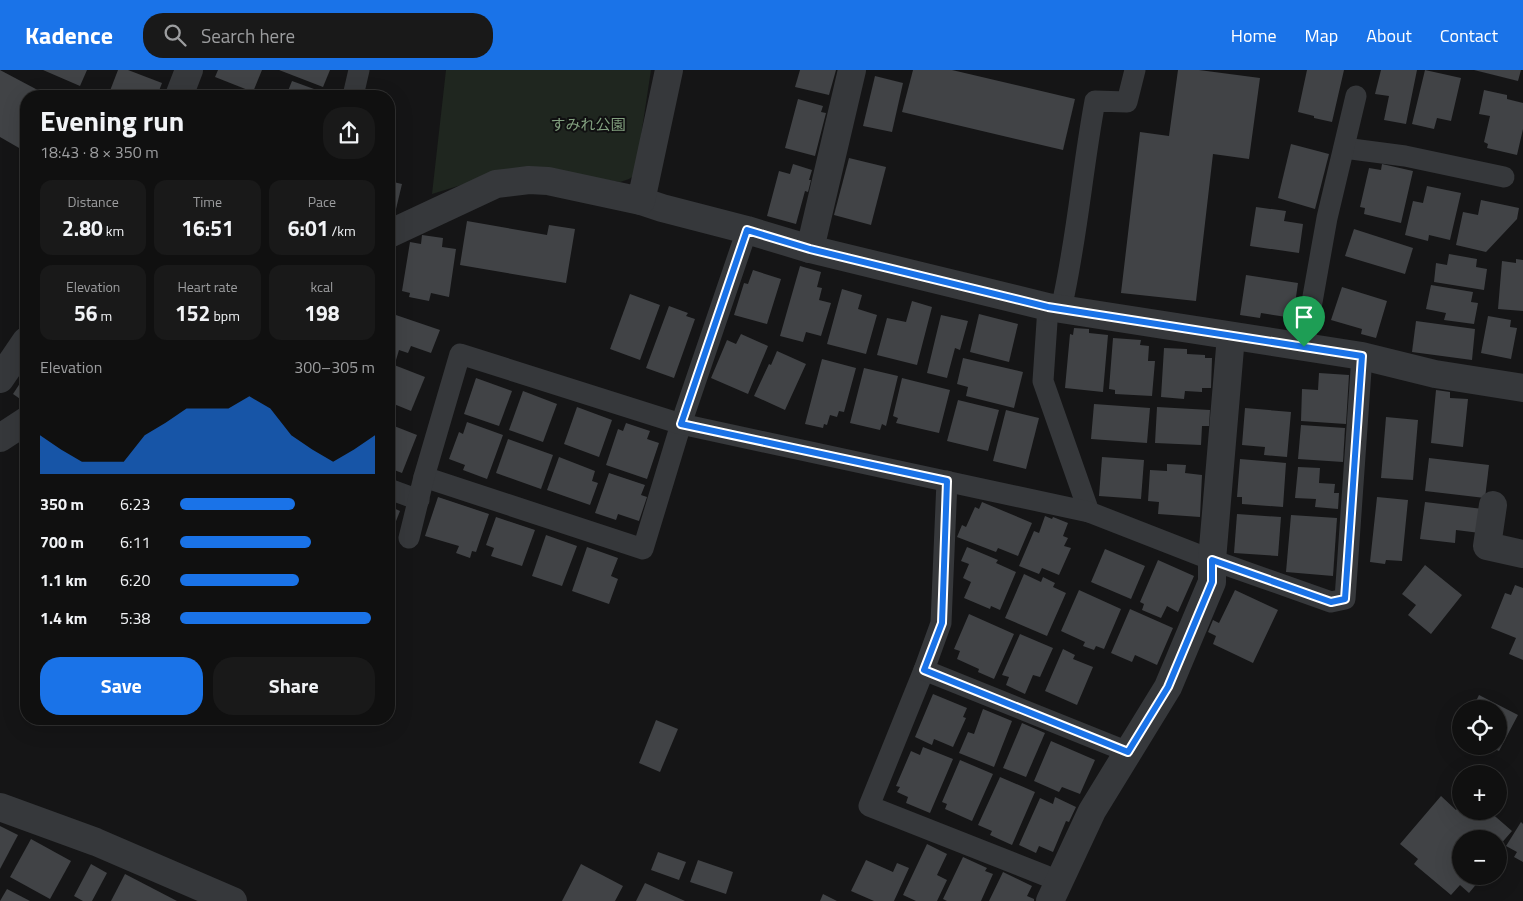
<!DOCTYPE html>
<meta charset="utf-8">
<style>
body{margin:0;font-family:"Titillium Web","Noto Sans JP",sans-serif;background:#191919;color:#f1f3f6;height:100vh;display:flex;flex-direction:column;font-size:19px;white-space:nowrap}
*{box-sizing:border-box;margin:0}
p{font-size:16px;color:#9c9d9f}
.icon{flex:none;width:28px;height:28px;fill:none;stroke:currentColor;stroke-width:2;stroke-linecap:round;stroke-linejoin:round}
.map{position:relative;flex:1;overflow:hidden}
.details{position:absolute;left:20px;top:20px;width:375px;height:635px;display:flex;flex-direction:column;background:#101010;border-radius:20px;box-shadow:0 5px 20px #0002,0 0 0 1px #303030}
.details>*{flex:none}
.fabs{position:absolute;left:1452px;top:630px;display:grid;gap:10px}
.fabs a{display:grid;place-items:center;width:55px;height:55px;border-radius:50%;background:#101010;box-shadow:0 5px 20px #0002,0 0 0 1px #303030;font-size:25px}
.pin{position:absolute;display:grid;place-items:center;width:42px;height:42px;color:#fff;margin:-51px -21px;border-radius:50% 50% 50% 0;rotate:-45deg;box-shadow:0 0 5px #0007}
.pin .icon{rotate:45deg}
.round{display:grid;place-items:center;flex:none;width:52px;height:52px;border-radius:20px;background:#191919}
.overview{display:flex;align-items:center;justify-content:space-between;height:85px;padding:0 20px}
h1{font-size:28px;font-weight:700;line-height:38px}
.figures{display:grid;grid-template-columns:repeat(3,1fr);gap:8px;height:85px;padding:5px 20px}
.figures div{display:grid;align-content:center;border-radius:12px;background:#191919;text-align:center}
.figures b{font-size:21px;font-weight:700}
.figures small{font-size:14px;font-weight:400}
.figures p{font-size:14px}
.chart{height:140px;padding:10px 20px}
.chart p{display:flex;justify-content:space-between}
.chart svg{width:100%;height:90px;margin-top:5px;fill:#1a73e8;opacity:.7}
.primary-button{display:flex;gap:10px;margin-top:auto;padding:10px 20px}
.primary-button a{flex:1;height:58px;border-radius:20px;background:#1a73e8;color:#fff;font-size:20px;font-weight:700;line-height:58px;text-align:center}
.primary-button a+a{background:#191919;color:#f1f3f6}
ul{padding:0 20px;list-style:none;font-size:16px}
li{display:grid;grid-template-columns:80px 60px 1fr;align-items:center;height:38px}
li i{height:12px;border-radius:6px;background:#1a73e8}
header{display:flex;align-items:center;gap:30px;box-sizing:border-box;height:70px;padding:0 25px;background:#1a73e8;color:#fff}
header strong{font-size:24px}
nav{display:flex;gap:28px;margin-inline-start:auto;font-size:18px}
.search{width:350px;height:45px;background:#191919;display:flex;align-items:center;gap:12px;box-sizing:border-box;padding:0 18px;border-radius:20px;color:#9c9d9f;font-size:19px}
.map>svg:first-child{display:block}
.green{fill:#1f261f}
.building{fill:#414346}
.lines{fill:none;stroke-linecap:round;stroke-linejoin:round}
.service{stroke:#36383b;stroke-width:21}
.minor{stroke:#36383b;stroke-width:28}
.route-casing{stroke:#fff;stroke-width:10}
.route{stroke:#1a73e8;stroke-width:6}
.labels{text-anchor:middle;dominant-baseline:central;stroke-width:4;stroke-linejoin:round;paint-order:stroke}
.park-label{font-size:15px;fill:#82a07f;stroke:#101011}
</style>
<header>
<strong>Kadence</strong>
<div class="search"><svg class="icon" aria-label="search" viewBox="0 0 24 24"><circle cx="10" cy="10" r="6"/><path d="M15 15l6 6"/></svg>Search here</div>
<nav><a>Home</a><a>Map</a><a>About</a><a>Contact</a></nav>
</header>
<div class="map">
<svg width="1523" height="831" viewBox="0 0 1523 831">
<rect width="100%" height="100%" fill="#151516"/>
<polygon class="green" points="446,0 651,0 635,105 629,109 620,112 525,97 484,108 432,124"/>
<g class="building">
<polygon points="0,0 49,26 26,26 26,82 0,67"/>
<polygon points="43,0 87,0 80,16"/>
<polygon points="118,0 128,0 162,13 157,26 108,26"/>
<polygon points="218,0 262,0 253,22 215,7"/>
<polygon points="279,0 330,0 323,17"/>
<polygon points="800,0 836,0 829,25 795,17"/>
<polygon points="913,0 952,0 1075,29 1063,80 902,42"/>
<polygon points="1178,0 1199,0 1260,8 1249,89 1213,84 1196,231 1121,223 1140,62 1169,66"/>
<polygon points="1307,0 1344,0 1332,52 1314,48 1314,46 1298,42"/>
<polygon points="1381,0 1417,0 1406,54 1384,50 1389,26 1375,24"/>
<polygon points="1425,0 1461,8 1451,51 1437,48 1434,59 1412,54"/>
<polygon points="1474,0 1521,0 1518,11"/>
<polygon points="875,6 903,13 892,62 863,56"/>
<polygon points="292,11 325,23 323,26 286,26"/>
<polygon points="1484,20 1507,25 1507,29 1523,33 1523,59 1517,85 1487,78 1488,74 1484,72 1490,46 1479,44"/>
<polygon points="798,29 823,36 821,42 826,43 815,86 785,78"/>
<polygon points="1291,74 1329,84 1315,139 1278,128"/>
<polygon points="849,88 886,97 871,155 834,145"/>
<polygon points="793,94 812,100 809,110 811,110 808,122 805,121 796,154 767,146 779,101 790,104"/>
<polygon points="1382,94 1413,101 1401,153 1364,144 1365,138 1360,137 1369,98 1381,100"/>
<polygon points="389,111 402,114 396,139 389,138"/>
<polygon points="1427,116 1461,123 1450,170 1429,165 1428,171 1405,165 1413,131 1423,133"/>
<polygon points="1481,130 1519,138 1517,149 1486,182 1456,175 1463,142 1478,145"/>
<polygon points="1256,137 1286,141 1284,151 1303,154 1299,183 1250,176"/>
<polygon points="467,151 547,165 549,155 575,159 566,213 460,195"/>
<polygon points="1354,159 1413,178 1405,204 1345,186"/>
<polygon points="422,165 443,168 442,177 456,179 449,227 431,223 429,231 409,227 410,223 402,221 410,172 421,174"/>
<polygon points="1449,184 1477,189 1476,197 1487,199 1484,220 1434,212 1436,193 1447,195"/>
<polygon points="1516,189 1523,190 1523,241 1498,239 1502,191 1516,193"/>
<polygon points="800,196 821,202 817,217 822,218 819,230 831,233 821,266 806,262 803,272 780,266"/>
<polygon points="753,200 781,209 767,254 734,245 744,213 748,214"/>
<polygon points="1246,205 1298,213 1293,248 1261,243 1260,248 1240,245"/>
<polygon points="1431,215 1473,222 1471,232 1478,233 1474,254 1444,250 1446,243 1426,239"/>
<polygon points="1342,217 1387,231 1376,268 1361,264 1362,259 1331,250"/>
<polygon points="842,219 862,225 858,239 877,245 866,284 827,274"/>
<polygon points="630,224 660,235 640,290 610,279"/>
<polygon points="912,231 932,237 917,295 877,285 887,248 906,252"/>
<polygon points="669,236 688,243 686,246 695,249 674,308 646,298"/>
<polygon points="390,243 440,260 431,283 411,276 408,283 399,280 396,290 389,287 389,246"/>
<polygon points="979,244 1018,254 1009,292 970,282"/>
<polygon points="941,245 968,251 960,280 955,278 947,308 927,303"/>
<polygon points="1488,246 1511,250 1510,257 1517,258 1511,289 1481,283"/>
<polygon points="1416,251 1475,259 1472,290 1412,282"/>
<polygon points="1074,258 1089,259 1089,263 1108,265 1103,322 1065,318 1070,264 1073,265"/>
<polygon points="741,264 768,276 748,324 711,308 727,270 736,274"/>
<polygon points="1113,268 1141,270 1140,275 1149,276 1148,291 1155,291 1152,326 1115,324 1115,320 1109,319"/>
<polygon points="1164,278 1187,279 1187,284 1205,285 1205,288 1212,288 1211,318 1202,318 1202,322 1185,321 1184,329 1161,327"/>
<polygon points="777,281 806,294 785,340 754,326 769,294 771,295"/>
<polygon points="963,288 1023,302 1014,338 966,326 968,317 957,314"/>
<polygon points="822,289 856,298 844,342 839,341 837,347 830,345 827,355 824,354 823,358 805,354"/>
<polygon points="389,293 425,307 411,341 389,332"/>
<polygon points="864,298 898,306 886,356 882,354 880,360 850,353"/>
<polygon points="1319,303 1349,305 1346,354 1301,351 1302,319 1318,320"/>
<polygon points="26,304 26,328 23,331 13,324"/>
<polygon points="476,308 512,321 499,356 464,344"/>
<polygon points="902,308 950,320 939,363 896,353 898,348 893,346"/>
<polygon points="1436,320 1450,322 1450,328 1468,329 1463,377 1431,373"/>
<polygon points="523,321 557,334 543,372 509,360"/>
<polygon points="958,330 999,340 988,381 947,371"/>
<polygon points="1094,334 1150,338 1147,373 1091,369"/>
<polygon points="577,337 612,350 599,387 564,374"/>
<polygon points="1157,337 1210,340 1209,356 1202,356 1201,375 1155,373"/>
<polygon points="1245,338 1291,342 1287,387 1264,385 1265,377 1242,375"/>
<polygon points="1006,340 1039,348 1026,399 993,391"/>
<polygon points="1386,347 1418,350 1413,410 1381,408"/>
<polygon points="467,352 503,365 487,409 463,400 465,395 449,389 459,362 463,364"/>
<polygon points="626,353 650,361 647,369 659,373 647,409 606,395 618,359 623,361"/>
<polygon points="389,354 417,365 402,403 389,398"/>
<polygon points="1301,355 1345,358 1343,392 1298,389"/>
<polygon points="508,369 553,385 541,419 496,403"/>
<polygon points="559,387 595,401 592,411 598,413 590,435 547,420"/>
<polygon points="1102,387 1144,390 1141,429 1099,426"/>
<polygon points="1429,388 1489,395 1485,428 1425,421"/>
<polygon points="1240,389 1286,393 1283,437 1242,434 1242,427 1237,427"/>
<polygon points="1167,394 1186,395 1185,403 1202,405 1200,447 1158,444 1159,432 1148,431 1150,400 1167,401"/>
<polygon points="1298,397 1320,398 1319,413 1335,414 1334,423 1339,423 1338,439 1315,437 1316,429 1295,428"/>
<polygon points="609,403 645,415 641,425 647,427 639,451 618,444 616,450 595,443"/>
<polygon points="438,427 489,444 476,482 472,481 470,488 456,483 459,476 425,466"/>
<polygon points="1377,427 1408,430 1402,491 1386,490 1385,494 1370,492"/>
<polygon points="982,432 1032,453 1018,486 998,478 996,482 957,467 962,455 966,457 975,437 979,439"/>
<polygon points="1425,432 1483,439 1480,463 1456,460 1455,473 1420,469"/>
<polygon points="389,436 400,441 389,469"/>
<polygon points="1237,444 1281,447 1278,486 1234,483"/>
<polygon points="1291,445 1337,448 1333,506 1286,502"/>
<polygon points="1045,446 1052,449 1053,447 1068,453 1063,466 1068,468 1064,476 1071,478 1059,505 1042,498 1039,504 1019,496 1034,461 1039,463"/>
<polygon points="496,447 535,460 522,496 491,486 494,478 486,475"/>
<polygon points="546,465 577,476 562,516 532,506"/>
<polygon points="587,477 618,488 611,506 618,509 609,534 572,521"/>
<polygon points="967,477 998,490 996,493 1016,502 1000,540 991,536 990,539 964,528 971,512 963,508 969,494 961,491"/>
<polygon points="1105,479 1145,496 1131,529 1091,512"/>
<polygon points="1158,490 1194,506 1178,542 1167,536 1161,548 1142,540 1144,534 1140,532"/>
<polygon points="1425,495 1462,525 1431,564 1408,545 1416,535 1402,524"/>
<polygon points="1024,504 1041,512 1043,507 1055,513 1053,517 1066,523 1047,566 1005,548"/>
<polygon points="1515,515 1523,518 1523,590 1509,584 1516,568 1491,558 1505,523 1511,525"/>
<polygon points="1079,520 1121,539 1104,579 1096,576 1094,580 1083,576 1085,572 1061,561"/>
<polygon points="1235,520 1278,540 1253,593 1213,574 1216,566 1208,562 1213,550 1219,553"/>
<polygon points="1130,539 1173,558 1157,595 1135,585 1132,592 1111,583"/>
<polygon points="969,544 1014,564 994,609 978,602 979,599 957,589 960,581 954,579"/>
<polygon points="1020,564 1053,578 1040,607 1033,605 1025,624 1006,615 1009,607 1002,605"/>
<polygon points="1063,579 1075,585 1073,589 1093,597 1077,635 1045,621"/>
<polygon points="933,624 967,638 963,647 966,648 953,677 934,669 932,675 915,667"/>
<polygon points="1479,625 1518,645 1499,681 1490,677 1487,681 1479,676 1499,676 1499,639 1472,639"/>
<polygon points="983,639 1012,651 994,697 959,683 968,662 974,664"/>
<polygon points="656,650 678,659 660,702 639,693"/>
<polygon points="1022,653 1045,663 1026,707 1003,698"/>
<polygon points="1051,671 1095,690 1080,724 1062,717 1059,722 1034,711"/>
<polygon points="923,677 953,689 930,743 906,733 908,727 897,722 900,717 896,716 911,681 920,685"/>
<polygon points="960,690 993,704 972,751 945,739 947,734 942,732"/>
<polygon points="1000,707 1035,722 1012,775 990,765 992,761 978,755"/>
<polygon points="1441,726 1456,740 1461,734 1461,741 1489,741 1512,761 1499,776 1499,769 1461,769 1461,806 1483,806 1469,823 1460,815 1451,825 1414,794 1418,789 1400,774"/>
<polygon points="1055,727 1076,737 1069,752 1066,751 1053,782 1039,776 1036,783 1019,775 1040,728 1053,734"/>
<polygon points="1521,752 1523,754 1523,792 1514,787 1517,782 1506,776"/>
<polygon points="0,756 18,765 0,799"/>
<polygon points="31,769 71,791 50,829 10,807"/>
<polygon points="927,774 947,784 937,805 947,810 937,831 916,831 903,825"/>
<polygon points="658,782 686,792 679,810 651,800"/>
<polygon points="963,787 987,798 985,801 993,804 981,831 947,831 943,829"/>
<polygon points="698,790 733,802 726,824 690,812"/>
<polygon points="866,790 893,802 897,793 909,798 894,831 874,831 851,821"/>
<polygon points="91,794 107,803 92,831 83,831 74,826"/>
<polygon points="581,794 623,816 615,831 562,831"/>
<polygon points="1003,802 1032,816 1027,826 1034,829 1034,831 989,831"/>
<polygon points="125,804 177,831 111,831"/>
<polygon points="645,813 685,831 636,831"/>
<polygon points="7,819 30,831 0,831"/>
<polygon points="823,824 837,831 820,831"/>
</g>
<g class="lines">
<g class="service">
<polyline points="353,26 359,0"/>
<polyline points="1344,78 1405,86 1504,107"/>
<polyline points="1048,237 1043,311 1089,442"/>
<path d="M1061,239C1077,171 1082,100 1095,31L1127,32L1135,0"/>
<polyline points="1304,277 1327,148 1356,26"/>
<polyline points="424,407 643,479 681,354 747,160"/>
<polyline points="947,411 941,553 924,600 869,736 1059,811"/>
<polyline points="389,419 419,430"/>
<polyline points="409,468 424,407 460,284 681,354 1089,442 1212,490 1331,532 1345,529 1362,286"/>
<polyline points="924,600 1128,682"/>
</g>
<g class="minor">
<polyline points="179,26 189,0"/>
<polyline points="641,131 662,138 747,160 810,179 1048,237 1362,286 1435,304 1523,318"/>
<polyline points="389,164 496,114 529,110 548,111 641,131 669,0"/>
<polyline points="810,179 852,0"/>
<polyline points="0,309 26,271"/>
<polyline points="0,368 26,351"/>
<polyline points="1493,435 1487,476 1523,484"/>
<polyline points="0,737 96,772 233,831"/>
<polyline points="1050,831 1092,741 1168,617 1212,512 1212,490 1231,266"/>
</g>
</g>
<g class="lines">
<g class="route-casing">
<polygon id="route" points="747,160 810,179 1048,237 1362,286 1345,529 1331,532 1212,490 1212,512 1168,617 1128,682 924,600 942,553 947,411 681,354"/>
</g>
<use href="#route" class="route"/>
</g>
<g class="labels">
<g class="park-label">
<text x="588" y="54">すみれ公園</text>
</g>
</g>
</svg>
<div class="fabs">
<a><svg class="icon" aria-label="locate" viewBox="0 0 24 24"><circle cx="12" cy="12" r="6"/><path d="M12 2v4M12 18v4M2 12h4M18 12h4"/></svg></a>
<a>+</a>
<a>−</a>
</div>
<div class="pin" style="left:1304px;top:277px;background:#1e9e55"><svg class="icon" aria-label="arrive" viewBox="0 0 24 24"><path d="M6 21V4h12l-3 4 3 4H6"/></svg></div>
<section class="details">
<div class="overview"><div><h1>Evening run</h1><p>18:43 · 8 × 350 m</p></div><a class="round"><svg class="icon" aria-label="share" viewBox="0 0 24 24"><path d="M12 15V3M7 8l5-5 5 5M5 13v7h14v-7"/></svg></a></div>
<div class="figures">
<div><p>Distance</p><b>2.80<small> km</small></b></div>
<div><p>Time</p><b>16:51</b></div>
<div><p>Pace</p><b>6:01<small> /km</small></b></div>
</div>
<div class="figures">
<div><p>Elevation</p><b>56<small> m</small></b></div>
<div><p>Heart rate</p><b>152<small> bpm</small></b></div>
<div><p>kcal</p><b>198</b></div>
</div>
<div class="chart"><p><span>Elevation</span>300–305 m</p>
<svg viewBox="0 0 160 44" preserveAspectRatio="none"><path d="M0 44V25L10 32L20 38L30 38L40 38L50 25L60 19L70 12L80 12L90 12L100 6L110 12L120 25L130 32L140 38L150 32L160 25V44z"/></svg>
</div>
<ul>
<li><b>350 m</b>6:23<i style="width:59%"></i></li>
<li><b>700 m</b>6:11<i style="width:67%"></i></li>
<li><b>1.1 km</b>6:20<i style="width:61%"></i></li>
<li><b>1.4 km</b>5:38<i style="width:98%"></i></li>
</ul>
<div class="primary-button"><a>Save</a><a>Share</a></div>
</section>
</div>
